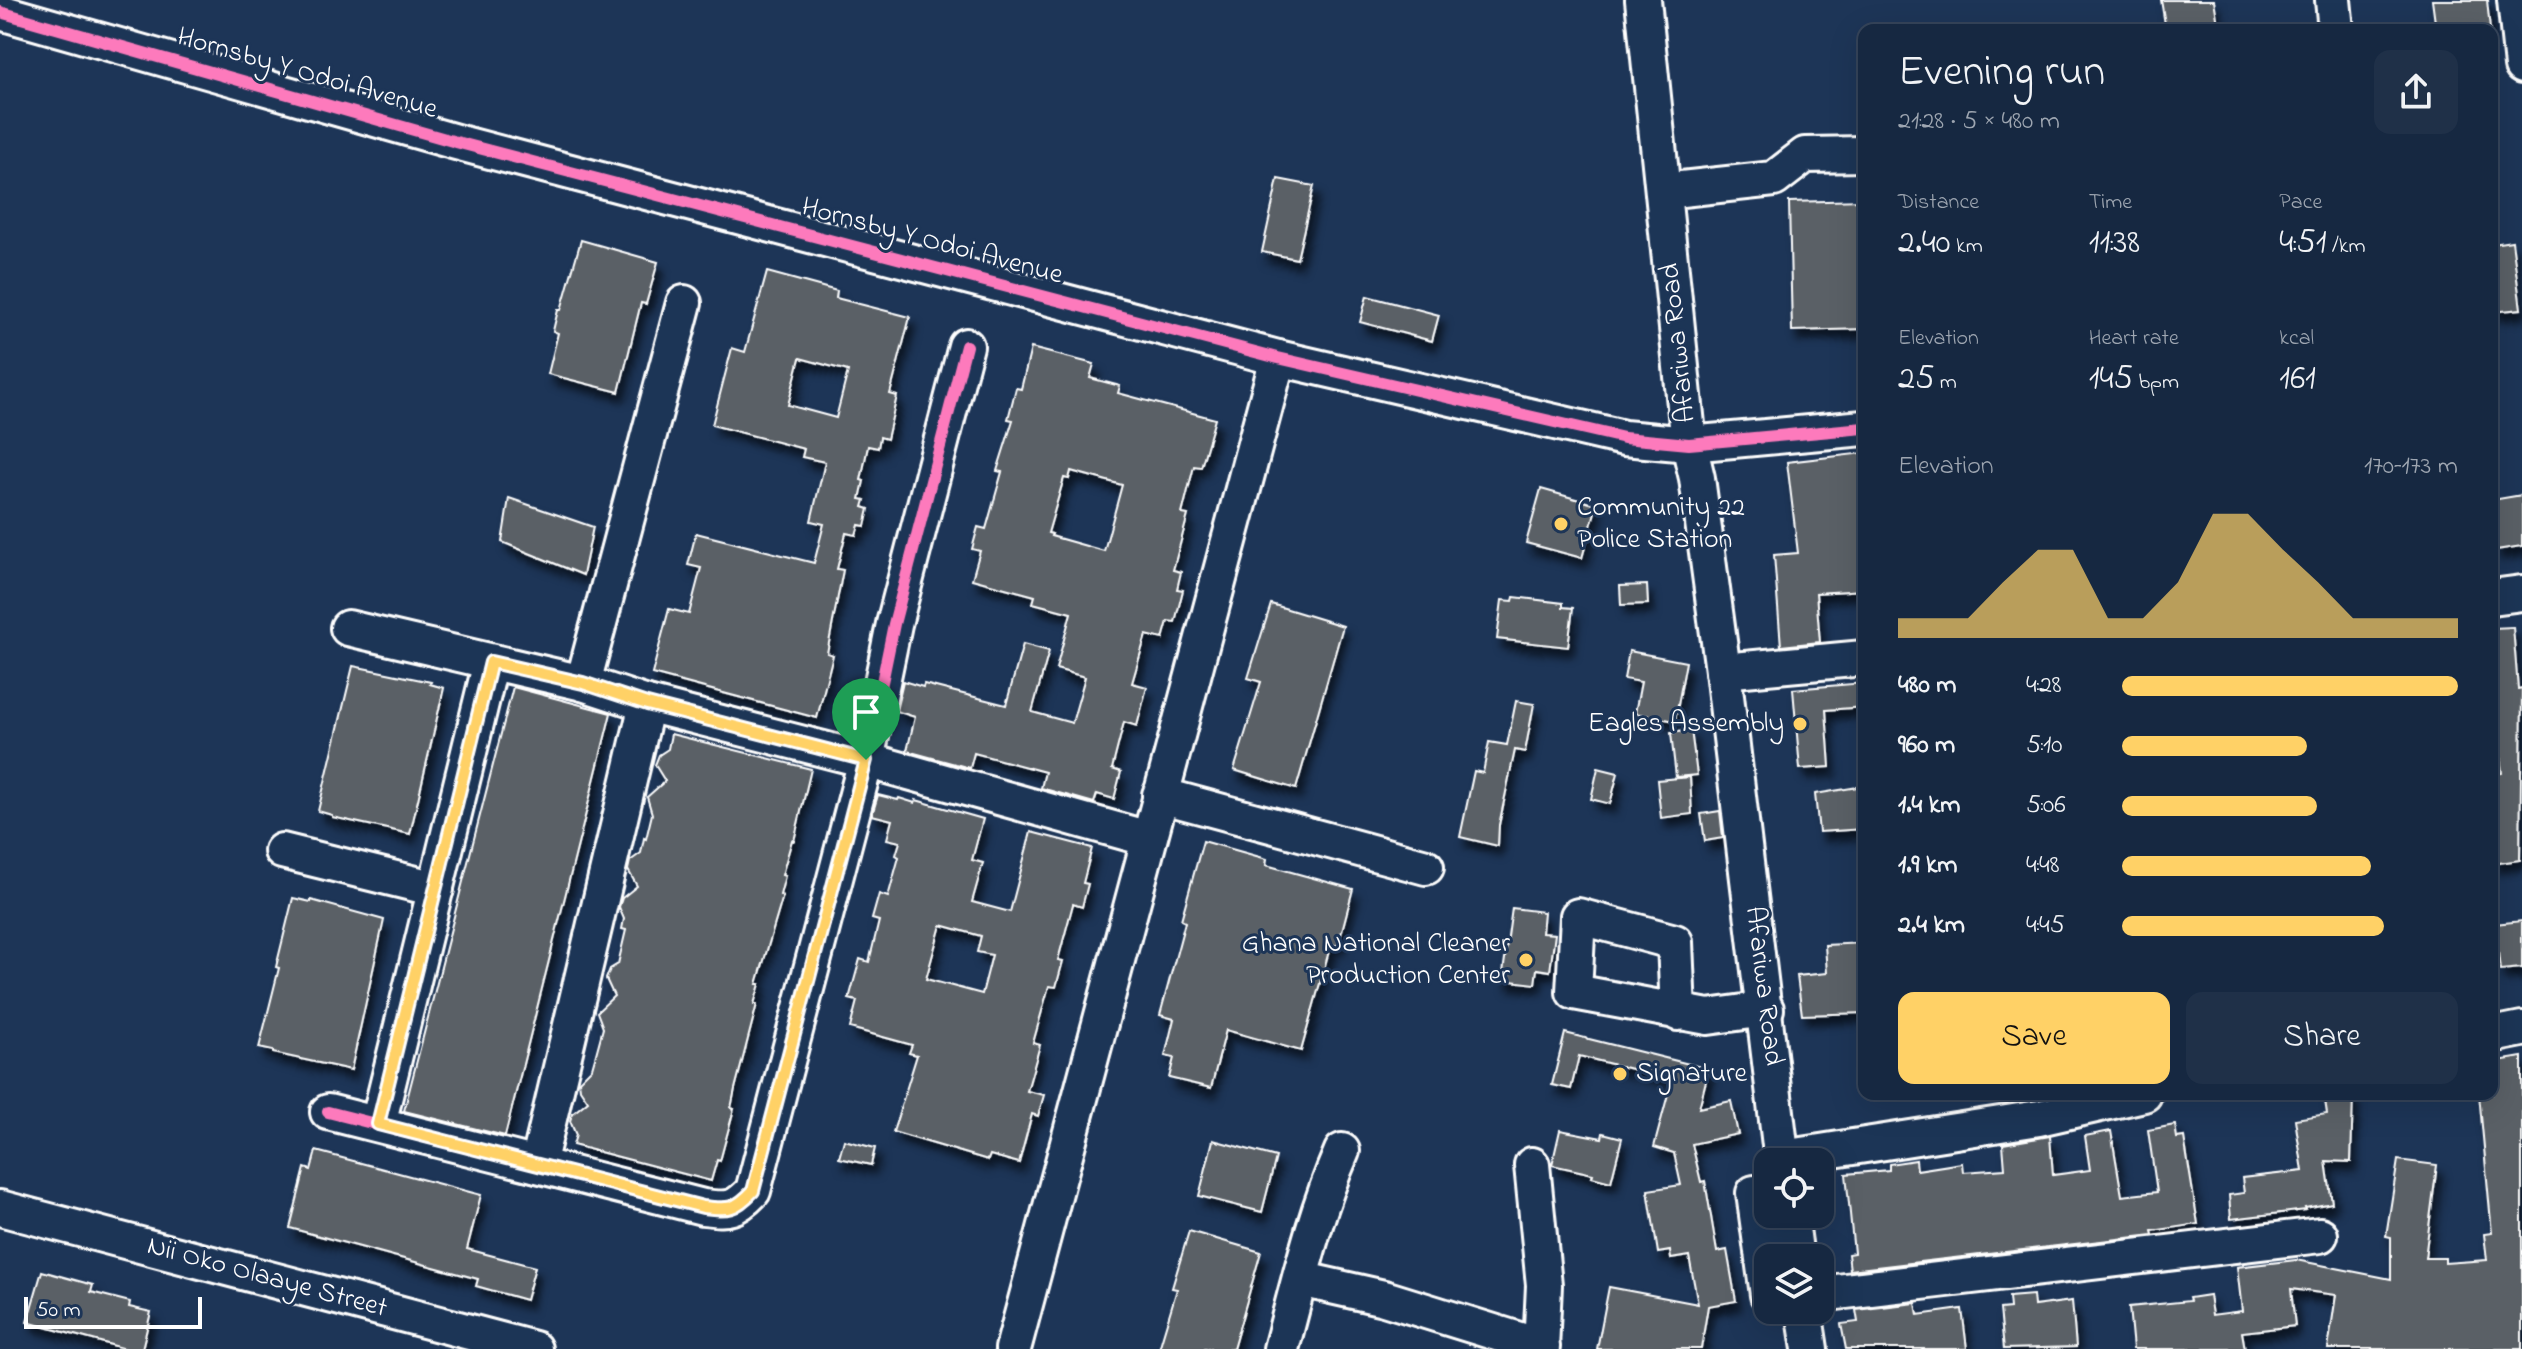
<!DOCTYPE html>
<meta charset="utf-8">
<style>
body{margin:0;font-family:"Indie Flower",sans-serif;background:#1f3048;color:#f1f3f6;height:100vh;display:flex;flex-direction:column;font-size:30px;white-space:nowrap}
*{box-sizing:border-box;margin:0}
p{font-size:26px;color:#9ea6b1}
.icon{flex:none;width:44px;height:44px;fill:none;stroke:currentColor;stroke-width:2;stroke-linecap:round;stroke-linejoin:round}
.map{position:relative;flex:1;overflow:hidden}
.drawer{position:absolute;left:1858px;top:24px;width:640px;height:1076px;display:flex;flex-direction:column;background:#162841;border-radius:16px;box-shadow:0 8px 32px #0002,0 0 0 2px #35445a}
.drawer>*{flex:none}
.controls{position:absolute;left:1754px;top:1148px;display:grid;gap:16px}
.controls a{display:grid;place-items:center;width:80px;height:80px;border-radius:16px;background:#162841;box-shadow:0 8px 32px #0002,0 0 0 2px #35445a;font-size:40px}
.scale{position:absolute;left:24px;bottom:20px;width:178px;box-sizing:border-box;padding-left:8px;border:4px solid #fff;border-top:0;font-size:22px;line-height:28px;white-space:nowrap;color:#fff;-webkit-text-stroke:6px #1d3557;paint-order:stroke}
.pin{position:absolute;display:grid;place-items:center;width:68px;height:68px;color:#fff;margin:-82px -34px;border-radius:50% 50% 50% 0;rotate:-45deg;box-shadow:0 0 8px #0007}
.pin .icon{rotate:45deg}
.round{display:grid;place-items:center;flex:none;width:84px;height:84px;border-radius:16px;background:#1f3048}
.overview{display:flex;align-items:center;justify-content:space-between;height:136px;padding:0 40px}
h1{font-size:44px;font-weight:600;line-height:60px}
.figures{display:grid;grid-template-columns:repeat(3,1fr);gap:12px;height:136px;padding:8px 40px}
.figures div{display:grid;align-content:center}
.figures b{font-size:34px;font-weight:600}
.figures small{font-size:22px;font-weight:400}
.figures p{font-size:22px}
.chart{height:224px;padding:16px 40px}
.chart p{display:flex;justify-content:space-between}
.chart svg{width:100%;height:144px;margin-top:8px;fill:#ffd166;opacity:.7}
.primary-button{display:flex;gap:16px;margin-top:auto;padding:16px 40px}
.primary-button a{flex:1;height:92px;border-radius:16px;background:#ffd166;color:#111;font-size:32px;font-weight:600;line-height:92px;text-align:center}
.primary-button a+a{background:#1f3048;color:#f1f3f6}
ul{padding:0 40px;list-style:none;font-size:26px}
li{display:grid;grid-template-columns:128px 96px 1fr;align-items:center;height:60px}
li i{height:20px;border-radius:10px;background:#ffd166}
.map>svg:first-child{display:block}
.building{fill:#5a6066;stroke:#fff;stroke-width:2;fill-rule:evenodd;filter:url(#shadow)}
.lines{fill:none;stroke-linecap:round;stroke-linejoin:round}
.minor-casing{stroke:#fff;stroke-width:40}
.minor{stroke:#1d3557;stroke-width:34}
.cycleway-casing{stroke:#1d3557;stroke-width:17}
.cycleway{stroke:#fd7abc;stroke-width:12}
.route-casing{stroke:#fff;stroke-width:16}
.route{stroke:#ffd166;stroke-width:10}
.poi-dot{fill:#ffd166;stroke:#1d3557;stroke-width:3}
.labels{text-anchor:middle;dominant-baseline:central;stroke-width:6;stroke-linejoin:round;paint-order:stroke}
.street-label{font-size:28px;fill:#fff;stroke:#1d3557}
.poi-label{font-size:28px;fill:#fff;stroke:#1d3557;text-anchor:start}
</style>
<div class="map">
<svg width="2522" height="1349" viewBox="0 0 2522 1349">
<defs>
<filter id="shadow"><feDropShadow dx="5" dy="9" stdDeviation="4" flood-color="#0009"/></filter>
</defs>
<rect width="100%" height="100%" fill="#1d3557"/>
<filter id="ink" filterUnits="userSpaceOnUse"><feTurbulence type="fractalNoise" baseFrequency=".0125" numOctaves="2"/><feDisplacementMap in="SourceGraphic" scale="16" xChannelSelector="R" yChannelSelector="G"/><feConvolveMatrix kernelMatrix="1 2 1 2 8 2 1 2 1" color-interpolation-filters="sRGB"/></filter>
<g filter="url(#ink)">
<g class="building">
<polygon points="2161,0 2214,0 2219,30 2166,30"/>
<polygon points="2432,0 2487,0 2490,30 2436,30"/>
<polygon points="1278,179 1314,186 1297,259 1262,252"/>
<polygon points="1864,200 1864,329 1792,331 1789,202"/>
<polygon points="581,240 658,262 646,304 641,303 619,392 548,374 558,333 553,331 558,310 561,310"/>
<polygon points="2512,241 2521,309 2492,312 2492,244"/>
<path d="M767,272L837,291L836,298L910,317L890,394L897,396L887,439L880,437L878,448L868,446L861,480L864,481L860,499L865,500L863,507L869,509L865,526L859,525L856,535L846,533L837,569L843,570L827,653L833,655L817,718L652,674L669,609L689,614L701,568L688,565L696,533L814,563L824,524L811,521L825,462L802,457L804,449L712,425L732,348L745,352ZM800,358L848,371L836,418L788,405Z"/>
<polygon points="1367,296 1439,315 1432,341 1360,322"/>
<path d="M1031,348L1094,364L1090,378L1120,386L1118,393L1215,419L1201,467L1194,466L1182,514L1188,515L1173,570L1181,572L1177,589L1183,590L1175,622L1168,621L1163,639L1146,635L1132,683L1147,687L1137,726L1124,722L1112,769L1121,772L1114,799L1097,794L1094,803L1041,788L1045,772L974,753L970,768L907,751L915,717L896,711L903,681L923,687L924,684L1006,705L1023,644L1049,651L1032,712L1072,723L1085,677L1056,669L1071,613L1033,603L1035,596L972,579L980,551L972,549L978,527L986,529L1002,472L997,471L1013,420L1008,419L1016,388L1021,389ZM1071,471L1122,485L1104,551L1051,536L1052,534L1048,533L1064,478L1069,479Z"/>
<polygon points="1864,453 1864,590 1816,593 1820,642 1781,646 1774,555 1798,553 1787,462"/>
<polygon points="1541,489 1597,505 1582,558 1526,543"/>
<polygon points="2522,495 2522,546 2496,550 2492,500"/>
<polygon points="509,498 593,527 583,575 502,542"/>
<polygon points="1647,585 1648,604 1621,605 1620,586"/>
<polygon points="1514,597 1563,603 1563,607 1573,608 1568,647 1497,639 1502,600 1513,601"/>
<polygon points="1271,604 1343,626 1296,789 1234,770 1261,682 1248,678"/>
<polygon points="2513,627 2518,689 2522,688 2520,860 2492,864 2492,775 2502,773 2492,684 2492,628"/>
<polygon points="1629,651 1686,662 1675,721 1635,713 1641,682 1624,679"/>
<polygon points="353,666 431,682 430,684 444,688 410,834 332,817 332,815 318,811"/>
<polygon points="1864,683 1864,707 1826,710 1830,767 1800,769 1793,689"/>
<polygon points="513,687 611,713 505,1136 404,1111"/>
<polygon points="1516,701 1534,704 1525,752 1515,750 1499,825 1498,846 1460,837 1474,771 1483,773 1489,742 1507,745"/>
<polygon points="1691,730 1697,775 1676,777 1671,733"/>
<polygon points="671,734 811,769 794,841 792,840 782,875 785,876 780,895 783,896 757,984 760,984 754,1004 757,1004 735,1089 731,1108 734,1109 720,1161 717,1160 711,1181 573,1145 576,1135 570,1121 572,1114 588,1101 580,1089 579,1081 592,1068 596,1054 603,1028 597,1012 614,996 606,979 610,969 618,964 626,930 622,929 624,919 619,907 622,898 637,886 628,870 630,861 641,853 644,838 646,839 652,814 647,797 665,781 655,765 659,755 668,749"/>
<polygon points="1598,768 1618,773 1610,804 1591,799"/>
<polygon points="1690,777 1692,814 1661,818 1657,780"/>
<polygon points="1864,786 1864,829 1819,832 1815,794"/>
<path d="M878,795L898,800L899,798L915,803L916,800L983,819L972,860L983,863L972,902L1010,912L1031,832L1092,848L1083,883L1088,884L1082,907L1073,904L1058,960L1063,961L1056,987L1049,986L1033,1043L1040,1045L1027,1091L1044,1095L1038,1116L1032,1114L1019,1163L990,1155L988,1160L893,1132L917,1055L909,1053L912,1045L850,1028L857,1001L849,999L860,959L869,962L879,921L872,919L879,894L888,897L899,857L896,855L900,842L887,839L892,820L872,815ZM941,925L981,936L977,952L992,955L982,994L926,979Z"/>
<polygon points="1720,811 1723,838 1705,841 1701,814"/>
<polygon points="1203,841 1267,859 1266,865 1353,889 1338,946 1331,944 1301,1051 1226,1030 1211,1088 1169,1078 1174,1058 1165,1056 1174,1019 1160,1015 1185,922 1181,920"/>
<polygon points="293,898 311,902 311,900 384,920 351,1070 273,1053 273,1051 259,1048 279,968 276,967"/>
<polygon points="1512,908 1544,912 1542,933 1555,934 1550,971 1537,969 1535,984 1502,980"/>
<polygon points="2522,921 2522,968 2500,970 2495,924"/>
<polygon points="1864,943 1864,1013 1802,1015 1797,976 1827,973 1825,945"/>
<polygon points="1565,1033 1709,1069 1699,1108 1731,1101 1738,1134 1692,1144 1701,1182 1705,1181 1717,1252 1727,1250 1736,1301 1708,1306 1701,1349 1597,1349 1609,1287 1698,1304 1689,1256 1671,1259 1670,1251 1658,1253 1648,1190 1681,1185 1674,1153 1654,1147 1672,1079 1579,1056 1571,1089 1552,1085"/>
<polygon points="2522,1057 2522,1349 2328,1349 2336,1295 2291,1289 2295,1326 2242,1332 2245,1349 2133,1349 2129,1307 2190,1301 2189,1298 2209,1295 2212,1315 2242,1311 2237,1267 2296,1260 2391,1279 2391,1237 2386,1236 2398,1160 2437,1165 2425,1258 2445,1258 2445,1263 2487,1260 2484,1234 2492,1233 2479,1094 2492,1094 2492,1062"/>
<polygon points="2324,1094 2353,1094 2351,1162 2326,1161 2332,1203 2305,1208 2306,1210 2231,1219 2229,1195 2244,1193 2242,1178 2303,1171 2295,1119 2327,1114"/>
<polygon points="2175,1125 2177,1138 2184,1137 2198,1224 2152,1231 2153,1235 1850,1270 1848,1254 1854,1253 1846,1174 1889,1170 1889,1164 1916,1160 1917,1170 1962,1163 1963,1172 2005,1169 2003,1144 2050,1136 2053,1175 2090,1170 2085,1136 2111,1131 2122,1196 2157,1192 2148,1130"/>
<polygon points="1560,1130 1602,1138 1603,1133 1622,1138 1611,1182 1592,1177 1593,1174 1552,1165"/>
<polygon points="844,1140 875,1148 871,1165 839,1158"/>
<polygon points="1213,1140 1276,1157 1262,1212 1199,1196"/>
<polygon points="316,1151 481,1195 467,1249 535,1267 526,1300 476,1286 478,1279 290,1228 305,1168 311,1170"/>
<polygon points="1189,1231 1261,1252 1233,1349 1159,1349 1177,1289 1172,1288"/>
<polygon points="42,1271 93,1285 91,1292 130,1302 129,1307 151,1312 142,1349 126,1349 27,1322"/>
<polygon points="2033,1295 2034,1306 2072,1301 2076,1347 2004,1349 2000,1309 2010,1308 2009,1297"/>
<polygon points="1916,1303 1918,1315 1962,1309 1967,1349 1846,1349 1841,1324 1858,1322 1856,1310"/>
</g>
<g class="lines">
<g class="minor-casing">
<g id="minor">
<polyline points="1643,0 1689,444 1697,478 1723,671 1782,1162"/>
<polyline points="2333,0 2336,30"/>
<polyline points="2515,0 2522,66"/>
<polyline points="0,12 456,142 1278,358 1624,438 1689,444 1864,428"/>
<polyline points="1663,191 1774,179 1805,155 1864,154"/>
<polyline points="2492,597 2522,593"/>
<polyline points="348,628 583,683 647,704 866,760 1149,839"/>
<polyline points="1723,671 1864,658"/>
<polyline points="583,683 684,303"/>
<polyline points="1160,795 1426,867"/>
<polyline points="282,851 436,889"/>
<polyline points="1678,1013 1675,942 1578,916 1574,992 1708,1017 1766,1009"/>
<polyline points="2492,1035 2522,1029"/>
<path d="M328,1112L703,1207C729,1210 735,1210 753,1191L866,760L894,624L966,346"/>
<polyline points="378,1124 491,662"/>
<polyline points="1782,1158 2039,1118 2144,1094"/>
<polyline points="538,1165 647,704"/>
<polyline points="1532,1165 1544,1285 1541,1349"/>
<polyline points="1754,1193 1768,1295"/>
<polyline points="0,1208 534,1349"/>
<polyline points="1790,1214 1796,1258"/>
<polyline points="1300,1279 1384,1298 1542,1347"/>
<polyline points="1820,1294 2320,1235"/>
<polyline points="1804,1310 1810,1349"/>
<polyline points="1013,1349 1278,358"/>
<path d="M1281,1349C1299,1282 1314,1215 1342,1151"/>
</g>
</g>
<use href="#minor" class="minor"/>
<g class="cycleway-casing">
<g id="cycleway">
<polyline points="0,12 456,142 1278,358 1624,438 1689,444 1864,428"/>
<path d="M328,1112L703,1207C729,1210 735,1210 753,1191L866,760L894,624L966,346"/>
</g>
</g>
<use href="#cycleway" class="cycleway"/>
</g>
</g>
<g class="lines" filter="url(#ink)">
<g class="route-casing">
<path id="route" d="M491,662L583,683L647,704L866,760L753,1191C735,1210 729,1210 703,1207L378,1124Z"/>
</g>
<use href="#route" class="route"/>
</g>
<g class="poi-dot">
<circle cx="1561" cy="524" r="8"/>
<circle cx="1800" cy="724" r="8"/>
<circle cx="1526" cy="960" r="8"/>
<circle cx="1620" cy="1074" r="8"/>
</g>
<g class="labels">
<g class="street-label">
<text transform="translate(307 74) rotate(16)">Hornsby Y Odoi Avenue</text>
<text transform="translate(932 242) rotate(15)">Hornsby Y Odoi Avenue</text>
<text transform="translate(1679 343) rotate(-96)">Afariwa Road</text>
<text transform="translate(1763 986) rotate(83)">Afariwa Road</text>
<text transform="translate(267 1278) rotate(15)">Nii Oko Olaaye Street</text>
</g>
<g class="poi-label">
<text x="1577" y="508">Community 22<tspan x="1577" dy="32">Police Station</tspan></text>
<text x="1784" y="724" text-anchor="end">Eagles Assembly</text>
<text x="1510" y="944" text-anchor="end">Ghana National Cleaner<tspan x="1510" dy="32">Production Center</tspan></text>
<text x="1636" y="1074">Signature</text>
</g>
</g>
</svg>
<div class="controls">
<a><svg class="icon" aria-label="locate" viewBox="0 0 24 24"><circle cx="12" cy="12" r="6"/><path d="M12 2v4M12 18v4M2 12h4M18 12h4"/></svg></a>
<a><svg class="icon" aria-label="layers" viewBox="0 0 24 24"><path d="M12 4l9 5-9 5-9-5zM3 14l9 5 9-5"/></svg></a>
</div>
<div class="scale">50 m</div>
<div class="pin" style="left:866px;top:760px;background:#1e9e55"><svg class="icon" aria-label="arrive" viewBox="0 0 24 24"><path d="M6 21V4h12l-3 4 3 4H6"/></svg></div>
<section class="drawer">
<div class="overview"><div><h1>Evening run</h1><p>21:28 · 5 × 480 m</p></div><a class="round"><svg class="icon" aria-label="share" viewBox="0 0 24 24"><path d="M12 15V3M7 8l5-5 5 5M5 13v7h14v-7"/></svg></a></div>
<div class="figures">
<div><p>Distance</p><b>2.40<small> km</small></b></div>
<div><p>Time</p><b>11:38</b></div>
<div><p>Pace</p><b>4:51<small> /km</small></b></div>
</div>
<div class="figures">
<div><p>Elevation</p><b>25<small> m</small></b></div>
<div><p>Heart rate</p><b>145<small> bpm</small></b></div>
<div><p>kcal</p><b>161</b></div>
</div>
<div class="chart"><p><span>Elevation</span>170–173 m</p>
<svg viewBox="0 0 160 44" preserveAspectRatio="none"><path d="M0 44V38L10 38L20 38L30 27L40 17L50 17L60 38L70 38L80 27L90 6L100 6L110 17L120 27L130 38L140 38L150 38L160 38V44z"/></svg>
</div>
<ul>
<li><b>480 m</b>4:28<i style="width:100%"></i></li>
<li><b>960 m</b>5:10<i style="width:55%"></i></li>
<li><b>1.4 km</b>5:06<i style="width:58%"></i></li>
<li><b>1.9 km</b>4:48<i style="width:74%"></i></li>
<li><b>2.4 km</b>4:45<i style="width:78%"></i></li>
</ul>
<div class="primary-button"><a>Save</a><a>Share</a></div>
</section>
</div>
